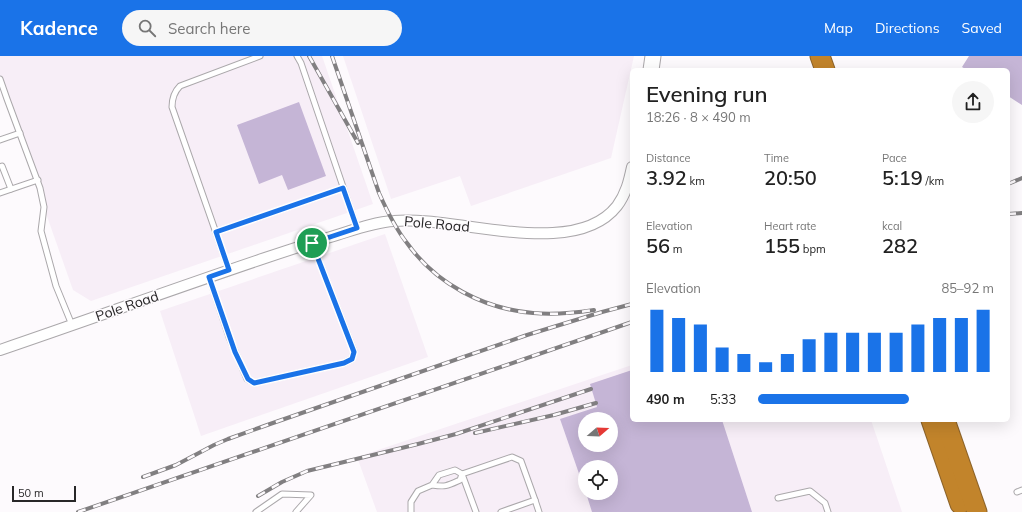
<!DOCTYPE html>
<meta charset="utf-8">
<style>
body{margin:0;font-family:Mulish,sans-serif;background:#f6f6f6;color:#222;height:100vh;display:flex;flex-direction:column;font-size:15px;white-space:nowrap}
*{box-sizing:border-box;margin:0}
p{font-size:13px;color:#767676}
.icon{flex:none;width:22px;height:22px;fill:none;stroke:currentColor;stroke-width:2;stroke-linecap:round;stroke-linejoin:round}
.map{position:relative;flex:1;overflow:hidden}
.sheet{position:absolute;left:630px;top:12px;width:380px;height:354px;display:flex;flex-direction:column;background:#fff;border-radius:6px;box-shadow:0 4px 16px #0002}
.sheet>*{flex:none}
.needle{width:26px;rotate:71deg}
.buttons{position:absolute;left:578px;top:356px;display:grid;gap:8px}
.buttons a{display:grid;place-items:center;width:40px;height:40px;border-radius:50%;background:#fff;box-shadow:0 4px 16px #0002;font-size:20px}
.scale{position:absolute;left:12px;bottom:10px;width:64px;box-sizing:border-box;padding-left:4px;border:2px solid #282728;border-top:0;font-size:11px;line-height:14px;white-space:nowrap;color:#282728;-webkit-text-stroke:3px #fdfafd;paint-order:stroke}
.pin{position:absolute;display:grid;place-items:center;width:34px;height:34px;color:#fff;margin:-17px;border:2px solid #fff;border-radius:50%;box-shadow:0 1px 4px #0007}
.round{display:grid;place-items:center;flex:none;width:42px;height:42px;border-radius:21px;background:#f6f6f6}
.overview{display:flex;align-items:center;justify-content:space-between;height:68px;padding:0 16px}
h1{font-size:22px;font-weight:600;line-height:30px}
.stats{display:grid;grid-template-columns:repeat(3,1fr);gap:6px;height:68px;padding:4px 16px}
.stats div{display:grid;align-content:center}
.stats b{font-size:20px;font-weight:600}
.stats small{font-size:11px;font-weight:400}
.stats p{font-size:11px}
.chart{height:112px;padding:8px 16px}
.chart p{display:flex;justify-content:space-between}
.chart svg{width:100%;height:72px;margin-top:4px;stroke:#1a73e8;stroke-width:6}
ul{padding:0 16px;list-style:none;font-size:13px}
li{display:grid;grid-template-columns:64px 48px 1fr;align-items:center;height:30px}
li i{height:10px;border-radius:5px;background:#1a73e8}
header{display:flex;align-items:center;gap:24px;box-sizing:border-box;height:56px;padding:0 20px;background:#1a73e8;color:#fff}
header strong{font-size:19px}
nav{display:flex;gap:22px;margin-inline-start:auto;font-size:14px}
.search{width:280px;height:36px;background:#f6f6f6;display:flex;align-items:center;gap:10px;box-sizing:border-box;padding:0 14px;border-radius:22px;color:#767676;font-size:15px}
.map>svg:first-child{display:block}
.built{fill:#f7eef7;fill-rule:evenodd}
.building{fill:#c5b5d6;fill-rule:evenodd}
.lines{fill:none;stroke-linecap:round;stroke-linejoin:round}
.lane-casing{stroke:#aba8ab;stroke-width:7}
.street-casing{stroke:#aba8ab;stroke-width:12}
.secondary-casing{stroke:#aba8ab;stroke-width:17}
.highway-casing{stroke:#8c632a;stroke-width:21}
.lane{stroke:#fff;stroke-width:5}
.street{stroke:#fff;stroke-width:10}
.secondary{stroke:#fff;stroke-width:15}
.highway{stroke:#c2842b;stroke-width:19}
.rail-casing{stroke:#817f81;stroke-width:4}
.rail{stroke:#fdfafd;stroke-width:2.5;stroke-dasharray:8;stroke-linecap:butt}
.route-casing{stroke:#fff;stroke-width:8}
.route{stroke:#1a73e8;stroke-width:5}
.labels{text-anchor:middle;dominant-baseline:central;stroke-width:3;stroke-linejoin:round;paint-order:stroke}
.street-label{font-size:14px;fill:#282728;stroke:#fdfafd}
</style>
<header>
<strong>Kadence</strong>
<div class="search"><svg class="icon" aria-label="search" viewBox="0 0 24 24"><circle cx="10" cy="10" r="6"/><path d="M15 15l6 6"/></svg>Search here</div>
<nav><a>Map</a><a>Directions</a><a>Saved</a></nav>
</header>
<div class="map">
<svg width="1022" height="456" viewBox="0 0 1022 456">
<rect width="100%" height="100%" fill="#fdfafd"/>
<g class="built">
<polygon points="0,0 322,0 373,148 91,245 73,234 0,27"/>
<polygon points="343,0 634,0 611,102 471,150 460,120 391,143"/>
<polygon points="385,178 428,301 201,380 160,255"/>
<path d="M632,309V364H871L902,456H377L357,401ZM585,363H611V389H585ZM585,411H611V437H585Z"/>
</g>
<g class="building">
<polygon points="969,0 1022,0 1022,49 1008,40 1008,14 967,14 962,11"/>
<polygon points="299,46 326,120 288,134 282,119 259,128 237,69"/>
<path d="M632,314V364H722L752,456H592L586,437H611V411H585V432H584L560,363L597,351L590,328ZM585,363H611V389H585Z"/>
</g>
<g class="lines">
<g class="lane-casing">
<g id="lane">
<polyline points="297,0 301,7 357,172"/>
<polyline points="0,23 7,43 40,132 44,151 41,175 56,230 72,269"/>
<polyline points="0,84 20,77"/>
<polyline points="2,110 11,133"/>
<polyline points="0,137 38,124"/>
<polyline points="216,176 343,132"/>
<path d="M229,214L172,51C172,42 174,36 180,30L260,0"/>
<polyline points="209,221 229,281 247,323 254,327 344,307 352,303 354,295 312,187"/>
<polyline points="1017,436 1022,434"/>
<polyline points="778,442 810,435 825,447 828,456"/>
<polyline points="535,444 539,456"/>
<polyline points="256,456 282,438 311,439 296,456"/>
<path d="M411,456V446L418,435L432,429L439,419L455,414L462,418L460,424C447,430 446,431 432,429"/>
<polyline points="476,456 462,418 512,401 521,405 535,444 501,456"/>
</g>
</g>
<g class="street-casing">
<path id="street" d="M0,294C88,264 176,232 265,202C289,194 313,186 337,179C356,173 375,166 394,165C455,159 574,205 617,150C626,138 629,125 632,111"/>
</g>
<g class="secondary-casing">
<polyline id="secondary" points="651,14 653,0"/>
</g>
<g class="highway-casing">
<g id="highway">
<polyline points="820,0 825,14"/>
<polyline points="931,364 960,448"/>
<polyline points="945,364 977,456"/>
</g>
</g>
<use href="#lane" class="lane"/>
<use href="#street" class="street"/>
<use href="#secondary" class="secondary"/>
<use href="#highway" class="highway"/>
<g class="rail-casing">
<g id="rail">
<polyline points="309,0 358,87"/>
<path d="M332,0L379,137C387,155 395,172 407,187C436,228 484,253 533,257C553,259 574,257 594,254"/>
<polyline points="1008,128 1022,122"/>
<polyline points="1008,158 1022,157"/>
<polyline points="475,377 554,359 596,347"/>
<polyline points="143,421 176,409 214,389 228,383 270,368 527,279 602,256 632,248"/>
<polyline points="258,440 282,426 307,415 418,388 456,378 591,333"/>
<polyline points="78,456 632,266"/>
</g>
</g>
<use href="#rail" class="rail"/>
</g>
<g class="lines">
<g class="route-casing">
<polygon id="route" points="343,132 357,172 312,187 354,296 352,303 344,307 254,327 248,323 235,296 209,221 229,214 216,176"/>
</g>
<use href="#route" class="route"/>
</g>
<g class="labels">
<g class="street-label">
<text transform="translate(437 168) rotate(5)">Pole Road</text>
<text transform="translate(127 250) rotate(-19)">Pole Road</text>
</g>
</g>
</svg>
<div class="buttons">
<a><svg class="needle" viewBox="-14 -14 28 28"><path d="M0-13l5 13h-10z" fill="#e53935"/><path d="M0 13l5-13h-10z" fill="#767676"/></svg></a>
<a><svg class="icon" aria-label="locate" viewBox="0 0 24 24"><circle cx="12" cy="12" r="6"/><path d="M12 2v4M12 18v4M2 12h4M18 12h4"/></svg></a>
</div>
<div class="scale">50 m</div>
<div class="pin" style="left:312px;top:187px;background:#1e9e55"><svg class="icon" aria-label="arrive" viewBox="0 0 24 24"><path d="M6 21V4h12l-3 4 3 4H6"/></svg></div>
<section class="sheet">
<div class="overview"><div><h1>Evening run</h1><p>18:26 · 8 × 490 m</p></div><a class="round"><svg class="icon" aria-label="share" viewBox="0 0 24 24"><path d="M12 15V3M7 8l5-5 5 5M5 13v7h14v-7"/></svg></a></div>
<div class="stats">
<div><p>Distance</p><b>3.92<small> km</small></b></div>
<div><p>Time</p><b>20:50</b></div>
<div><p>Pace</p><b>5:19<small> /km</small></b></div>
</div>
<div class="stats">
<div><p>Elevation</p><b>56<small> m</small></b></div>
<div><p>Heart rate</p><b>155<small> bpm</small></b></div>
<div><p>kcal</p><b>282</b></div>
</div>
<div class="chart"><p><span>Elevation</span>85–92 m</p>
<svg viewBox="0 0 160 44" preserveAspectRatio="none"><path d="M5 44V6M15 44V11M25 44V15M35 44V29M45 44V33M55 44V38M65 44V33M75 44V24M85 44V20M95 44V20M105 44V20M115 44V20M125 44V15M135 44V11M145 44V11M155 44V6"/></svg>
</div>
<ul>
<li><b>490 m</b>5:33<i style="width:64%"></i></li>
</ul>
</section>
</div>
